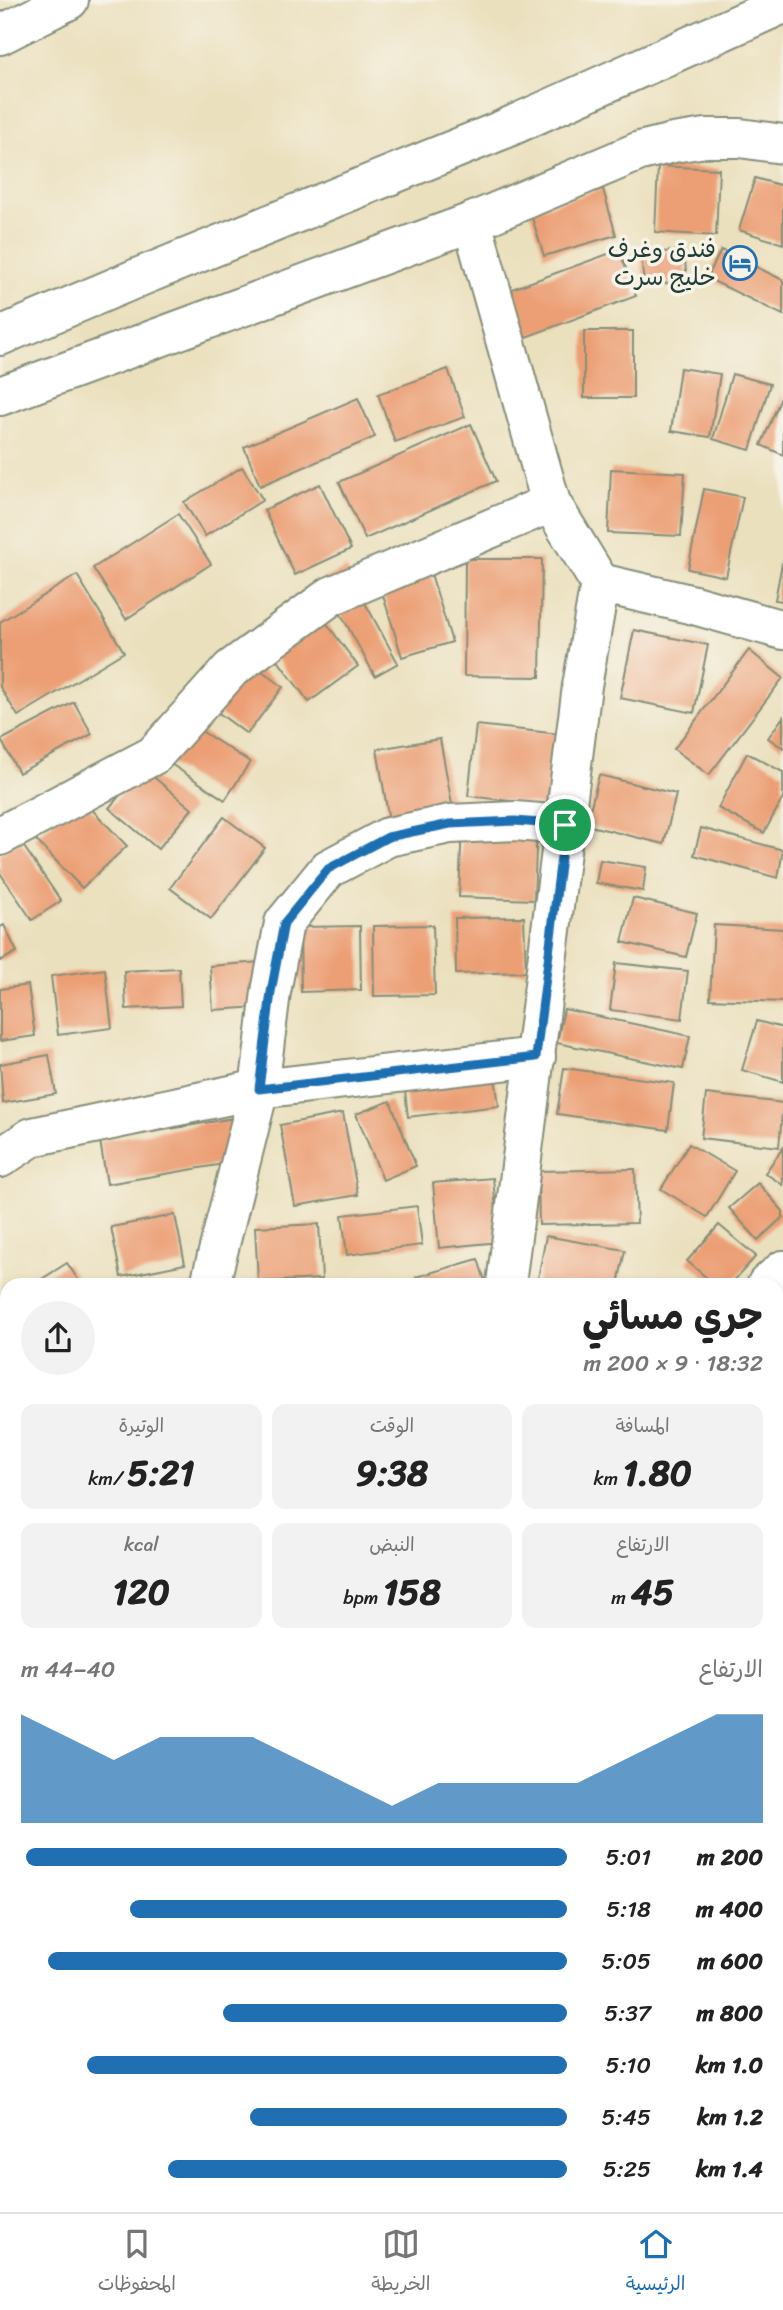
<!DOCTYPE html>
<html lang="ar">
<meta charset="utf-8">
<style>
body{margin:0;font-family:Sriracha,"Playpen Sans Arabic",sans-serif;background:#f2f2f2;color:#222;direction:rtl;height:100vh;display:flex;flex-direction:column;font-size:26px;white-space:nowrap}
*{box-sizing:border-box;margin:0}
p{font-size:23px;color:#767676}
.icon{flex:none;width:38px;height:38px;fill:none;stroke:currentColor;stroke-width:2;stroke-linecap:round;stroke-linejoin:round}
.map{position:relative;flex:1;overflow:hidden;direction:ltr}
.panel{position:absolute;left:0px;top:1278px;width:784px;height:934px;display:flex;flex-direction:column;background:#fff;border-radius:21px 21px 0 0;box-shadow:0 4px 10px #0003;direction:rtl}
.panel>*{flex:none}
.pin{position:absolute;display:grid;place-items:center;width:60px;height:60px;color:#fff;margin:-30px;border:4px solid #fff;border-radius:50%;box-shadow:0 2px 7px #0007}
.round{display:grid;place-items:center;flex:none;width:74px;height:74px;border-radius:37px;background:#f2f2f2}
.overview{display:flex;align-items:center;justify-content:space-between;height:119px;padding:0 21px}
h1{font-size:38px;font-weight:700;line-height:52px}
.stats{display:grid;grid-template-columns:repeat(3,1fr);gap:10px;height:119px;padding:7px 21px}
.stats div{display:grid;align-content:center;border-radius:14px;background:#f2f2f2;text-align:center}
.stats b{font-size:35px;font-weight:700}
.stats small{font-size:19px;font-weight:400}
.stats p{font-size:19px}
.chart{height:196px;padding:14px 21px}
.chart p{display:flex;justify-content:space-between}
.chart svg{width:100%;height:126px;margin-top:7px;fill:#1f6fb2;opacity:.7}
ul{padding:0 21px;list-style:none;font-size:23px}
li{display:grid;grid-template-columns:112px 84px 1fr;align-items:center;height:52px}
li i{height:18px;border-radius:9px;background:#1f6fb2}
.tabs{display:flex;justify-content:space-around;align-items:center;height:98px;border-top:2px solid #e0e0e0;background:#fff;font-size:19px;color:#767676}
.tabs a{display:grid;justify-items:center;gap:4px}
.tabs .active{color:#1f6fb2}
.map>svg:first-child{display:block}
.building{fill:#ec9f75}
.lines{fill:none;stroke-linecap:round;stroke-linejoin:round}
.minor-casing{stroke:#858e79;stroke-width:42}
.tertiary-casing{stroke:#858e79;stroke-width:42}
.primary-casing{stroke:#858e79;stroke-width:42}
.minor{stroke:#fff;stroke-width:38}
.tertiary{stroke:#fff;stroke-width:38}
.primary{stroke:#fff;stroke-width:38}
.route-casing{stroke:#fff;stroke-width:14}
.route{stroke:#1f6fb2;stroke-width:9}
.labels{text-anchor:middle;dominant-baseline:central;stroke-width:7;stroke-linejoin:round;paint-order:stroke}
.poi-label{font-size:24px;fill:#1f3d34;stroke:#f7f3e8;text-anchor:end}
</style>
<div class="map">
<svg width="783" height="2212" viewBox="0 0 783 2212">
<rect width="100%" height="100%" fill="#f7f3e8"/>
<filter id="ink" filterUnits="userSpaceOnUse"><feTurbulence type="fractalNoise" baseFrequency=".0143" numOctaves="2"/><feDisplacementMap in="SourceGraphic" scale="14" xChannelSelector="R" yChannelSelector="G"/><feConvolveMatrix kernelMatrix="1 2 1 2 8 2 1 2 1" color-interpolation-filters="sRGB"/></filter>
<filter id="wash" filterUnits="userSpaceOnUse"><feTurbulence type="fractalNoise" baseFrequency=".00686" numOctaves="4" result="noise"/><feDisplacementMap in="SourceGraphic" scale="28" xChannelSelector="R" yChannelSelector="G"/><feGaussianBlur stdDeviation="1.57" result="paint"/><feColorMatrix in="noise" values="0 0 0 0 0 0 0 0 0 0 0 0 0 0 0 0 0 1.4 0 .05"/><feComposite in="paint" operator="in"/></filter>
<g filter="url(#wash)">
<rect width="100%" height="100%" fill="#ebe0be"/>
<g id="blocks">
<g class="building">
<polygon points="658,166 719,169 716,236 655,232"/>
<polygon points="755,178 783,186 783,244 739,230"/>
<polygon points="603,189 616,235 544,256 530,211"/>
<polygon points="619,250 636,296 518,340 501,293"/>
<polygon points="684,250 687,282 644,285 641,254"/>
<polygon points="721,250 783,280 783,315 707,278"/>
<rect x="584" y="331" width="49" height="67"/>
<polygon points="680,368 720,374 710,437 671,431"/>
<polygon points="448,369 465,417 395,442 378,394"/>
<polygon points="732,374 770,384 750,450 713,439"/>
<polygon points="783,393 783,455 761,445"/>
<polygon points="358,398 375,437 260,486 244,447"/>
<polygon points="471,424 496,481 365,539 339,482"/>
<polygon points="242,467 263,500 205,536 184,502"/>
<polygon points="611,469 685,473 681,536 608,533"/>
<polygon points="320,484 351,549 295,575 264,510"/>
<polygon points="704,489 743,497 726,577 688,569"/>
<polygon points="178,514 211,564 126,619 93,568"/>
<polygon points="424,551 452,642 402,657 374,566"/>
<polygon points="465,559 542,559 540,677 464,676"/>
<polygon points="782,563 783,563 783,601 775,600"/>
<polygon points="346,568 398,663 375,676 322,580"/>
<polygon points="77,575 124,652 18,716 0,687 0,622"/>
<polygon points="311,602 358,666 309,702 261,638"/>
<polygon points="634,630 708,645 694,713 620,698"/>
<polygon points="232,648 283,687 247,734 196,696"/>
<polygon points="749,650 783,678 709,775 674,749"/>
<polygon points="74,702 92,734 19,773 1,740"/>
<polygon points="783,717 783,748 768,738"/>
<polygon points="192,725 250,762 225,800 168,762"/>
<polygon points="476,725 559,734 551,806 468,796"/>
<polygon points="440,739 453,810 389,821 377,749"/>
<polygon points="747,753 783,772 783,798 764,833 718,808"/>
<polygon points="143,768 192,809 158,849 109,808"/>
<polygon points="599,775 676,794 664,844 586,825"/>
<polygon points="80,797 127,846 82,888 35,839"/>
<polygon points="224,817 265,848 211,919 170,888"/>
<polygon points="462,823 537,825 534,900 459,897"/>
<polygon points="701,828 783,850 778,878 694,855"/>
<polygon points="20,841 61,901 32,920 0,873 0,854"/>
<polygon points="600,860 646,867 643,891 596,883"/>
<polygon points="633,898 697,913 686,957 622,942"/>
<polygon points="524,917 526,972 456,974 455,918"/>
<polygon points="4,925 17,952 0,961 0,927"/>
<polygon points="433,925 435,995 374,996 373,926"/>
<polygon points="714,925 783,929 783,1002 710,999"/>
<polygon points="360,926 361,990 301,992 300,927"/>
<polygon points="272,961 275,1006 213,1010 210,966"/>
<polygon points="616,963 688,971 682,1019 610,1010"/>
<polygon points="179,968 181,1006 126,1009 124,971"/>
<polygon points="105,969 112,1028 58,1035 51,976"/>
<polygon points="28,985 35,1036 0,1041 0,989"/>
<polygon points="564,1009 690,1036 683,1069 557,1043"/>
<polygon points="757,1021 783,1028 783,1082 742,1070"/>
<polygon points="49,1055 56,1094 3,1103 0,1064"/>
<polygon points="493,1063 499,1106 408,1117 403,1074"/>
<polygon points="564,1068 674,1083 668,1130 557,1114"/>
<polygon points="706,1094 783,1103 779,1147 701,1138"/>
<polygon points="390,1101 416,1166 383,1180 356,1114"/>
<polygon points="343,1113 358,1195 295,1206 280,1125"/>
<polygon points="234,1118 241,1161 107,1184 100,1141"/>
<polygon points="689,1144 735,1171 707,1217 661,1189"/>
<polygon points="783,1148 783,1185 765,1173"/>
<polygon points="635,1169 637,1223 539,1225 538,1171"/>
<polygon points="493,1178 499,1242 439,1248 433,1183"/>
<polygon points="758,1183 783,1211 783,1217 758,1240 729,1208"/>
<polygon points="417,1206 422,1245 347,1255 342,1215"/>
<polygon points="175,1215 185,1264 121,1277 111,1227"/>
<polygon points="319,1224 322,1279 258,1282 255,1227"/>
<polygon points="719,1225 756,1256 731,1284 714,1284 687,1261"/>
<polygon points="546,1236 625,1250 618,1284 537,1284"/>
<polygon points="478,1259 486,1284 418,1284 416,1277"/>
<polygon points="67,1263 81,1284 34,1284"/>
<polygon points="777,1284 783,1286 783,1319 777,1325"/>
<polygon points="7,1302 7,1332 0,1321 0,1307"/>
<polygon points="777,1340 783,1342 783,1411 777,1409"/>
<polygon points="0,1355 7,1364 7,1383 0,1388"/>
<polygon points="777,1421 783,1422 783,1470 777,1468"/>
<polygon points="0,1469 7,1476 7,1533 0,1525"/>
<polygon points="777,1490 783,1492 783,1559 777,1557"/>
<polygon points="0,1556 7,1564 7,1610 0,1616"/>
<polygon points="777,1579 783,1580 783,1664 777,1663"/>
<polygon points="7,1685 7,1818 0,1815 0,1703"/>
<polygon points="0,1837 7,1840 7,1852 0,1869"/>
<polygon points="783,1905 783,1951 777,1949 777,1920"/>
<polygon points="7,2005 7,2026 0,2022"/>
<polygon points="0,2038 7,2041 7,2095 0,2092"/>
<polygon points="0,2112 7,2114 7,2158 4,2167 0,2165"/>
<polygon points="7,2186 7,2205 43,2205 48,2212 0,2212 0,2191"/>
<polygon points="114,2205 193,2205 189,2212 129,2212"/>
<polygon points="252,2205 319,2205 316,2212 249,2212"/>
<polygon points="382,2205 435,2205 453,2212 379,2212"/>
<polygon points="492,2205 593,2205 592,2212 491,2212"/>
<polygon points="703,2205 745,2205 742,2212 701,2212"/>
<polygon points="765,2205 770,2205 783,2212 761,2212"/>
</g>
</g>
</g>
<g filter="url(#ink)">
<use href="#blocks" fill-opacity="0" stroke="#858e79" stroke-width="2"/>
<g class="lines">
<g class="minor-casing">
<g id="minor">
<polyline points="0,35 69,0"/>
<polyline points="472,222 551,503 600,583 582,686 506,1284"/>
<polyline points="0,336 142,276 502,130 783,4"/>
<polyline points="600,583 694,605 783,630"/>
<polyline points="0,1158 32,1137 259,1089 536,1057"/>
<polyline points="210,1284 259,1089 271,992 284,923 328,869 388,837 450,824 515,821 565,825"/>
<polyline points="767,1284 783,1270"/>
<polyline points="777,1401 783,1397"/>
<polyline points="0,1424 7,1416"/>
<polyline points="777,1890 783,1872"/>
<polyline points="0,1940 7,1921"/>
<polyline points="245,2212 248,2205"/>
<polyline points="487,2212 489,2205"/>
<polyline points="665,2212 668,2205"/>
</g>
</g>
<g class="tertiary-casing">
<polyline id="tertiary" points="0,836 154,755 231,669 331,596 551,503"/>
</g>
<g class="primary-casing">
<polyline id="primary" points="0,396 472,222 640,151 673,143 706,138 740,138 783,144"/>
</g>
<use href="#minor" class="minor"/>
<use href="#tertiary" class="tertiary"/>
<use href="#primary" class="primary"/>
</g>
</g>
<g class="lines" filter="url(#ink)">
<g class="route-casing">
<polygon id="route" points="515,821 565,825 536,1057 259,1089 271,992 284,923 328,869 388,837 450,824"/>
</g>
<use href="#route" class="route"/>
</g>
<defs>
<g id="hotel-ring" transform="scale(1.75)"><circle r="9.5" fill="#f7f3e8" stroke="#1f6fb2" stroke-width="1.5"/><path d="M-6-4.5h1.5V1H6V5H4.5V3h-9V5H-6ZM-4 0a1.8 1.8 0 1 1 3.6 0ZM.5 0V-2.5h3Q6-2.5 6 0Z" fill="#1f6fb2"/></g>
</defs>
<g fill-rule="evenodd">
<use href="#hotel-ring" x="740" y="263"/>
</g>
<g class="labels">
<g class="poi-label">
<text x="716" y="249">فندق وغرف<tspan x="716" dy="28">خليج سرت</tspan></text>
</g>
</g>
</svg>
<div class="pin" style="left:565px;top:825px;background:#1e9e55"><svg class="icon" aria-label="arrive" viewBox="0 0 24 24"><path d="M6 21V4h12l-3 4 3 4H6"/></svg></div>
<section class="panel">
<div class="overview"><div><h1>جري مسائي</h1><p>18:32 · 9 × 200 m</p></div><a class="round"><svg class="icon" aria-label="share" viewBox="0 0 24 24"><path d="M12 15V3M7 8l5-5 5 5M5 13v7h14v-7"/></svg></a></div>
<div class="stats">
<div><p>المسافة</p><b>1.80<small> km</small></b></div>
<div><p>الوقت</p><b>9:38</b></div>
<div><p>الوتيرة</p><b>5:21<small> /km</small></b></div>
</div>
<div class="stats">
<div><p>الارتفاع</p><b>45<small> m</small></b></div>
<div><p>النبض</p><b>158<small> bpm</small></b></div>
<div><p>kcal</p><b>120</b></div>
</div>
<div class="chart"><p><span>الارتفاع</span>40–44 m</p>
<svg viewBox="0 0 160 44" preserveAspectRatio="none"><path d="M0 44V6L10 14L20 22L30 14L40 14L50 14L60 22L70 30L80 38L90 30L100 30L110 30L120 30L130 22L140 14L150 6L160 6V44z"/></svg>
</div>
<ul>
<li><b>200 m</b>5:01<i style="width:99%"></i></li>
<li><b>400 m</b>5:18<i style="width:80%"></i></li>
<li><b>600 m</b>5:05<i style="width:95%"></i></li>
<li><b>800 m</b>5:37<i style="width:63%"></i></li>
<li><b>1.0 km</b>5:10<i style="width:88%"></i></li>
<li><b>1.2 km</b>5:45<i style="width:58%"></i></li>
<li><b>1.4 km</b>5:25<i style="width:73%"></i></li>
</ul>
</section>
</div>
<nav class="tabs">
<a class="active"><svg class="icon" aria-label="home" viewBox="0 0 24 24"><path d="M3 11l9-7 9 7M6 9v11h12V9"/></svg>الرئيسية</a>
<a><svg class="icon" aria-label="map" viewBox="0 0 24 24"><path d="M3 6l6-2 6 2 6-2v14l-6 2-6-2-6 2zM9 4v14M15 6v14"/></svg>الخريطة</a>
<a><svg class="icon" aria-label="saved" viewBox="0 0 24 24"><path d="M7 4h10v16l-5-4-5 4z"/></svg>المحفوظات</a>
</nav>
